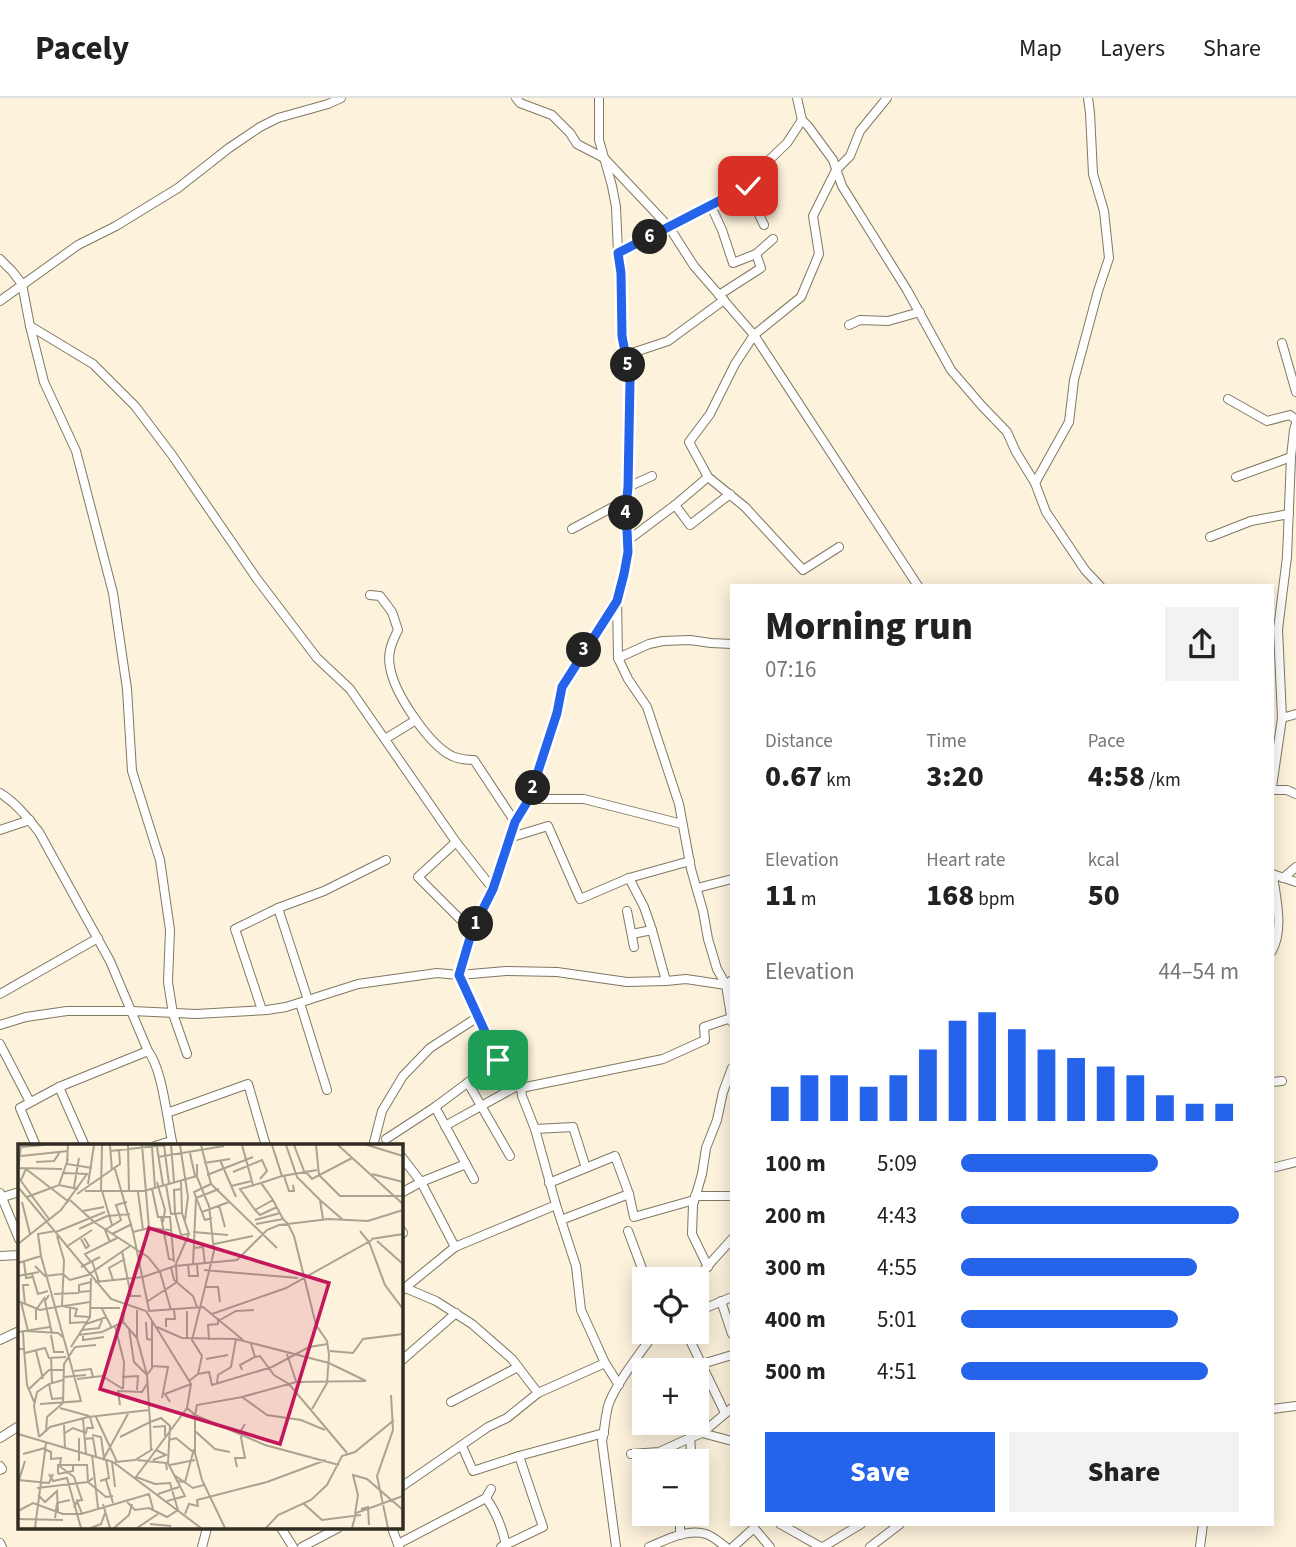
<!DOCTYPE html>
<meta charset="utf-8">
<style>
body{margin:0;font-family:"Source Sans 3",sans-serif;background:#f2f2f2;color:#222;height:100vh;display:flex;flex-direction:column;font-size:26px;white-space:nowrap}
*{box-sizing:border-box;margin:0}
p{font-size:23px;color:#767676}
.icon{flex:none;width:38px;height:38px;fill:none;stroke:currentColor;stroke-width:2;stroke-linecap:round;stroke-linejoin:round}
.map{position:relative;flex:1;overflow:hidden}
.drawer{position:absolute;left:730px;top:486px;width:544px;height:942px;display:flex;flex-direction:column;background:#fff;border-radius:0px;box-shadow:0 4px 18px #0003}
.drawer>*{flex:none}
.controls{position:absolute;left:632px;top:1169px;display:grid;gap:14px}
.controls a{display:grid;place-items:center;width:77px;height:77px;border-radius:0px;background:#fff;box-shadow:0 4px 18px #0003;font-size:35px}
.pin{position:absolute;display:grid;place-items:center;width:60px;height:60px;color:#fff;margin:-30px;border-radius:14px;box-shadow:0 4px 10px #0006}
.km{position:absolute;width:35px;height:35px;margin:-18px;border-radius:50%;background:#222;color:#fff;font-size:19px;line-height:35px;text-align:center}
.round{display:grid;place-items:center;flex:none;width:74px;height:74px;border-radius:0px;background:#f2f2f2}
.head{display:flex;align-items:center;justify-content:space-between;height:119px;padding:0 35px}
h1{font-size:38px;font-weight:800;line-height:52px}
.metrics{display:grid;grid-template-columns:repeat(3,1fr);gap:10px;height:119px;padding:7px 35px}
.metrics div{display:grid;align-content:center}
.metrics b{font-size:30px;font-weight:800}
.metrics small{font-size:19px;font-weight:400}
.metrics p{font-size:19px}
.chart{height:196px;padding:14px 35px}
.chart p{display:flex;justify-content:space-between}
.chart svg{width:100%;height:126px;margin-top:7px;stroke:#2563eb;stroke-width:6}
.button{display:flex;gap:14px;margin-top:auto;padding:14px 35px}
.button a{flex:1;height:80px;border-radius:0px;background:#2563eb;color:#fff;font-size:28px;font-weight:800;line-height:80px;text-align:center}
.button a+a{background:#f2f2f2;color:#222}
ul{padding:0 35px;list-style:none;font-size:23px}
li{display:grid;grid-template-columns:112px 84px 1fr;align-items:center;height:52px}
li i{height:18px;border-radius:9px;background:#2563eb}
header{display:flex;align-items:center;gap:42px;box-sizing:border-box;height:98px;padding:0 35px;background:#fff;border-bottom:2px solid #e0e0e0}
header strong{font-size:33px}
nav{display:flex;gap:38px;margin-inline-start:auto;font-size:24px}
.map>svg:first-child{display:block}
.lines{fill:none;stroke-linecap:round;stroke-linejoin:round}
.minor-casing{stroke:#817863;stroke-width:10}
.minor{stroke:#fff;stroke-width:8}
.route-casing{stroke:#fff;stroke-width:14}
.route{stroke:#2563eb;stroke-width:9}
.inset-road{fill:none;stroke:#aba391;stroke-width:2}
.view{fill:#c2185b;fill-opacity:0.15;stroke:#c2185b;stroke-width:3.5}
.inset-edge{fill:none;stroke:#302c23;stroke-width:3.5}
</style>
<header>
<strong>Pacely</strong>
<nav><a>Map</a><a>Layers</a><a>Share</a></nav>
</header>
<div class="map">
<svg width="1296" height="1449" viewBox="0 0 1296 1449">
<rect width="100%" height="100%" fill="#fdf2db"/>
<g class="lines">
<g class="minor-casing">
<g id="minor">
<polyline points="516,0 520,5 552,17 570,35 577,46 604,60 669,129 694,168 754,237 918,488"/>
<polyline points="599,0 599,42 612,88 616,109 618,155 621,175 622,238 630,282 628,389 626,409 627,454 624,476 617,500 618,560 628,581 647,609 679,706 691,771 703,813 708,841 717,871 726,887 732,924"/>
<polyline points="797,0 802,22 808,28 833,62 842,88 907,192 951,272 982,308 1007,334 1016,354 1035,385"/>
<polyline points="1088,0 1090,15 1093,76 1104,113 1109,160 1098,193 1074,282 1069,324 1035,385 1046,414 1085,472 1100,488"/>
<polyline points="746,89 764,127"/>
<polyline points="711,108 722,132 733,165 756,156 773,141"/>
<polyline points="618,155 748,88 766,65 787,45 802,22"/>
<polyline points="0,161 12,173 22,186 30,228 93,266 135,308 172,357 257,481 317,560 350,591 456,744 493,791"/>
<polyline points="719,197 761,170 756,156"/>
<polyline points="0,203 78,147 116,128 178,90 229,50 260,29 278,20 328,6 341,0"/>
<polyline points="849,227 860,222 888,223 920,214"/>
<polyline points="30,228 44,284 76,353 113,495 127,591 132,673 160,762 170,832 168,884 173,916 187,956"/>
<polyline points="1282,245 1296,294"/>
<polyline points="626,257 668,243 724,202"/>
<polyline points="1228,301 1267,323 1290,317 1296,322"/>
<polyline points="708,379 689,344 710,316 735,266 754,237 801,199 819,156 813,118 836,72 850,58 860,33 887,0"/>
<polyline points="1236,379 1291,359"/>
<polyline points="628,389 652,378"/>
<polyline points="675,407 690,427 730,396"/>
<polyline points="572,431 626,402"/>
<polyline points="1210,439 1251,423 1289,416"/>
<polyline points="627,443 675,407 708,379 745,409 803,472 839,449"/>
<path d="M370,497L380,498L392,514L398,532C392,544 387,555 390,569C394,595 429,647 452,658C459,661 467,662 474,662L515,724"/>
<polyline points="617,503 562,589 557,615 529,701 515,724 493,791 472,833 459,877 498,962 509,974 521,990 522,998 535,1031 556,1107 576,1168 581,1212 605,1265 619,1287"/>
<polyline points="618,560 649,546 663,543 690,542 711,545 732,546"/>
<polyline points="1282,620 1296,616"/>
<polyline points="385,641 416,622"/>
<polyline points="1272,689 1282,620 1278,531 1287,459 1291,359 1294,332 1296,325"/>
<polyline points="1272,692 1287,692 1296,696"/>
<path d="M0,695C16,705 27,719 39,734L110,863L148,953C163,972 167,1023 173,1048"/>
<polyline points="529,701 584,701 682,726"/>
<polyline points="0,732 30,722"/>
<polyline points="509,740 548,728 580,801 629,780 690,763"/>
<polyline points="456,744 418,779 472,833"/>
<polyline points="1272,776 1296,784"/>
<polyline points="629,780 644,809 652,832 666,883"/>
<polyline points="1283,780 1296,769"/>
<polyline points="697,790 732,781"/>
<polyline points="627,813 634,849"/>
<polyline points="632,836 652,832"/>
<path d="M1272,853C1284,831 1276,801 1273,777"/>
<polyline points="0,896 98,840"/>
<polyline points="308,902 278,810 324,793 386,762"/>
<polyline points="300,905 327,992"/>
<polyline points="262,912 235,831 278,810"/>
<polyline points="0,927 26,919 67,913 132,913 196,916 267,912 286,909 358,886 437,875 459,877 506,873 557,874 627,884 666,883 686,881 726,887 732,882"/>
<polyline points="0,946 30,1004"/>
<polyline points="1272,984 1282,983"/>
<polyline points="468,985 510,1058"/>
<polyline points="59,989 85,1048"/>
<polyline points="521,990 663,961 705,942 704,929 731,920"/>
<polyline points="435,1009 474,1081"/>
<polyline points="167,1015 248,986 266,1048"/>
<polyline points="445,1028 519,987"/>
<polyline points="535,1031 573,1029 586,1070"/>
<polyline points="386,1041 435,1009 498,962"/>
<polyline points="36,1048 20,1010 59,989 148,953"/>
<polyline points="155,1048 171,1043"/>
<polyline points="373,1048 382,1013 403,978 430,950 478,919"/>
<polyline points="401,1058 421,1084 455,1149"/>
<polyline points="1272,1070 1296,1064"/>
<polyline points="549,1085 615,1058 629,1096 634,1119 694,1102"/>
<polyline points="0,1095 19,1141"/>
<polyline points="401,1095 421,1084 466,1066"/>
<polyline points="695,1098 732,1098"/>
<polyline points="0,1100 19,1094"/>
<polyline points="561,1122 629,1096"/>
<polyline points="401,1132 403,1135"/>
<polyline points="628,1133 646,1181"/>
<polyline points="0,1158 19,1157"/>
<polyline points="708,1169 692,1136 693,1107 702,1076 706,1050 717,1022 723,994 732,970"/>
<polyline points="696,1181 732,1141"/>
<polyline points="403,1189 436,1203 472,1226 512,1261 538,1295"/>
<polyline points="401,1193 455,1149 556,1107"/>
<polyline points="721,1203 732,1236"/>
<polyline points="696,1214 732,1199"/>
<polyline points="686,1234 725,1315"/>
<polyline points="0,1242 19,1233"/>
<polyline points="401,1263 456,1215"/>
<polyline points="702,1266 732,1257"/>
<polyline points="451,1304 518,1269"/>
<polyline points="1272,1311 1296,1308"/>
<polyline points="702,1335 732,1343"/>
<polyline points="0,1340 19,1328"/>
<polyline points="462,1348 473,1373 519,1358 604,1335"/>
<polyline points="631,1356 659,1354 690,1340 702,1335 732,1310"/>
<polyline points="684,1363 683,1361 691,1352 690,1340"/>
<polyline points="0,1368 2,1371 0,1372"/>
<polyline points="696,1388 699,1388"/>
<polyline points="401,1389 488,1329 507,1320 538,1295 605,1265"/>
<path d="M486,1400C497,1415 502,1429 506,1447"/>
<polyline points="680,1416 680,1437"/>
<polyline points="780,1426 821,1449"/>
<polyline points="281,1430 293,1449"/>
<polyline points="392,1430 399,1449"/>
<polyline points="0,1445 2,1449"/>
<polyline points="398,1446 486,1400 491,1391"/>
<polyline points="202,1449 207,1430"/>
<polyline points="302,1449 338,1430"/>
<polyline points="501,1449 543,1429 519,1358"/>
<path d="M616,1449L602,1343C605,1331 605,1317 609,1305C619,1281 640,1256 655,1234"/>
<path d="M649,1449C666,1442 687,1430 706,1436C713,1438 720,1445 726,1449"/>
<polyline points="733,1449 754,1430 770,1449"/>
<polyline points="823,1449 861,1426"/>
<polyline points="870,1449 900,1426"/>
<polyline points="1200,1449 1203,1426"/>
</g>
</g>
<use href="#minor" class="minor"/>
</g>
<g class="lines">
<g class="route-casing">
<polyline id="route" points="498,962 459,877 472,833 493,791 515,724 529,701 557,615 562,589 617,503 624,476 628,454 626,409 628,389 630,282 622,238 621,175 618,155 748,88"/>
</g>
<use href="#route" class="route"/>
</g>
<g transform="translate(18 1046)">
<rect width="385" height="385" fill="#fdf2db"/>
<path class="inset-road" d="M50,1L49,20L74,24M92,1L94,27M110,1L111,47M124,1L131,84L115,88L131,166M146,1L151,40M153,1L156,38M162,1L170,53L167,76M183,1L193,40L259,104M224,1L235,41M254,1L264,32L299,26M268,1L279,33L302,56L305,75M276,1L286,27M298,1L301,31L322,52H385M320,1L385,60M349,1L385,12M3,3L26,1M134,3L137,44M139,3L145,41M92,7L148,1M172,9L177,32M3,12L50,7M140,13L206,2M202,16L218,53M18,18L36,17L42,8M186,19L212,15M0,24L44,25M97,25L115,88M287,27L294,35L334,14M0,28L3,1M215,28L244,16L249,27L242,35M44,29L70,30M354,30L385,38M189,31L235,13M266,32L271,47H276L275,41M0,33L31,75M3,36L8,25L51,58M163,37L164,69M139,38L147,66L145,78M243,39L264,32M70,40L76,1M193,40L176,48L187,76L194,74M41,41L50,15M148,41L153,70L164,69L171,90L157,122M213,42L234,37M0,43L93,155L128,167L173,240L169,264L118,333L137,340L152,339L160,366L149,373L131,364L117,366L109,358M56,43L61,14M134,45L140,73H152L156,118M164,45L156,46L157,69L163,91L171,90M67,47H126L179,32M83,47L84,1M84,47L94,81M120,48L125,86M59,50L102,20L101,6M9,53L41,41L60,45M52,56L76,78L130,113L142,128L153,166M255,56L237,66L222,45L243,39L255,56L265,75L270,80L276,92L298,181L309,197L311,211L309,239L294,265M302,56L324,75M4,58L12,90M201,61L207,83M237,66L242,71L259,63M65,67L86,63M184,68L211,58M143,73L151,115L156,116M237,76L262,69M238,80L265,75M131,84L152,86M61,85L89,72L112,70M342,87L351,98L367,141L385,165M38,88L87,68M175,88L210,91M94,90L114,80M63,95L68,104L71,102L66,94M353,95L385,90M359,97L385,120M92,98L87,86L103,76L98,61L109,58M0,100L43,66L69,30M196,100L235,92M48,103L74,86M175,104L185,103L187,121M104,107L113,152H123M74,117L81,138M6,118L8,134L14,133M73,118L67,110L99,94M0,119L23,112M170,120L171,132H180L179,121M175,121L178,54L201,45M17,122L27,132L45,130M63,123L82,113M153,123L156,136L175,152L179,163M186,126L280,134M14,130L20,150L30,147M46,131L52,136L70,131L112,102M0,132L21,128M95,136L91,124L107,115M73,138L61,141V148L73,147M77,138L125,133L157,122L219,116L249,86L261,81L311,75L350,77L385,66M188,143H200L202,158M36,150L61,149M31,151L27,157L34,190M0,157L22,166L44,162L46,116L39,92M130,157L159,138L158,122M3,158L10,187M7,160L5,141H11M44,162L59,165L57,172L72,173M46,162L72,158M52,164V179L69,178M73,164H102M84,165L94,184M119,166V194L129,231M130,167L185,163L225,196M169,167V195M194,170L268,144L354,96M18,176V166L27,153M202,176L218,167L236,166M134,177V224L129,231L132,278L143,274L152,282L150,319L167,352L149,357M105,178L119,194M128,178L129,195L134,196M68,180L89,173M97,182L106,218L105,245M139,183L164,194L218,195L311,219L348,237M148,183V175H157L156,166M111,185L116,218L129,231M64,186L81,184L84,176M8,187L40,189L46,194M0,188L32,183M33,191L36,208H46M60,191L84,188L105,178L107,160M65,192V196L86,193M191,196L190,181L200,180V174M53,203L72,173L73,134M57,203L78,201M0,205H6L5,188M6,205L9,241L17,260M18,207L25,235M312,207L335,209L345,195L385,190M7,209L27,204L31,214L48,213M269,210L278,237M33,213L34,239M237,213L242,212L256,231L271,240L329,309M188,215L210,211M134,222L150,223L144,254M224,226L222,221L237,213L233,200M56,227L73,225L75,233M180,230L191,228L194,241L254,223L291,203L310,200M46,233L68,231M104,233L120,232L119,246M59,235L84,232L105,245M171,237L180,230L184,212L174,196L196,107L191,62L179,33V20M199,239L200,231L213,223L218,195M10,246L31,226H46M224,253L278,238L348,237M45,254L34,255L31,240L45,236M152,258L147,250L173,240M22,260L63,257L23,112L20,90L37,87M102,261L100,247L124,248L130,238M42,264L71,272M169,264L177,271V309L184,336L207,384M78,273L99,318M65,275L68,310M46,281L47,304M135,283L147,282V292M307,286L283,276L249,271L224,253L179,261L177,271L247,301L321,321M177,287L197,305L212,308M28,288L29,273L45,259L46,220L57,203M47,289L55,284L68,289L69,284H75L72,273M0,290L95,318L183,384M74,291L83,293L86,314L111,268M21,293L32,283L70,273L131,266M21,293L16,262L19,248L31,240M102,293L132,278L133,306M61,294V317M67,295L75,294L78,312M151,296L158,294L175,308M26,305L33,308V315L43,314L42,321M5,310L27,304M74,311L80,364M119,316L148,319L149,326M135,316L148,311L138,306M94,318L97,343M97,318L117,316L135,305M40,321L56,333L64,356L59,357M152,321L177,316M219,323L217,314H227L222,288L227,280M31,330L35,337L49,334L63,384M40,330V321H69L70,338L88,353L95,352M40,330L55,327V321M156,331L175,344L186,341M0,336L31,339L35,330M88,336L95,359M82,337L91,334L88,315M158,337L167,338L176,305M0,339L7,317M19,344L70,338L75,334M140,350L161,343M20,351L27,358L39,347L40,368M285,359L304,376L343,371M85,360L92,384M56,364L59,357L64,370M343,365L350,363L351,381M0,367L15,359L45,370H63L131,350L135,365M167,370L171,360L180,362L179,356L249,338L308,316M337,370L340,351L335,331L349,335L385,366M37,374L39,359L52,356M0,375L45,376M132,380L153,382M17,384L28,299M73,384L83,380L87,369M96,384L111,371L114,360M119,384L140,370M248,384L260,371L293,356L309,341L324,312L337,308L376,276M334,384L338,369L385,352M370,384L359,332L375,286L373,251"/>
<path class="view" d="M131,84L311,139L262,300L82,245Z"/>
<rect width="385" height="385" class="inset-edge"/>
</g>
</svg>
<div class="controls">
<a><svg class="icon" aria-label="locate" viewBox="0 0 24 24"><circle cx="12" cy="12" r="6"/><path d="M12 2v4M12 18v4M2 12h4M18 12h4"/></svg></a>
<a>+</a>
<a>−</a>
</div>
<div class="pin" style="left:498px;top:962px;background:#1e9e55"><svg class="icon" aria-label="arrive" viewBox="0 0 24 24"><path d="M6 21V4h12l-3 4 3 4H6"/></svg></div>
<div class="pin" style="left:748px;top:88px;background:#d93025"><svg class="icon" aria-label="check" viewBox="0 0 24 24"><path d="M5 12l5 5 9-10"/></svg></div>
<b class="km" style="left:476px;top:826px">1</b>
<b class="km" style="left:533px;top:690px">2</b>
<b class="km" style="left:584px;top:552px">3</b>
<b class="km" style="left:626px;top:415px">4</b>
<b class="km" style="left:628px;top:267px">5</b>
<b class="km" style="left:650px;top:139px">6</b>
<section class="drawer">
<div class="head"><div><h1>Morning run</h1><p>07:16</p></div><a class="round"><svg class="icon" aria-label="share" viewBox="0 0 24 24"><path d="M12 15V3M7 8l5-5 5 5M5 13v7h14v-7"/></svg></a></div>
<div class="metrics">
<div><p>Distance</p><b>0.67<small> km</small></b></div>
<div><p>Time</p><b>3:20</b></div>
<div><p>Pace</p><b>4:58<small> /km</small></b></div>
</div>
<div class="metrics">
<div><p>Elevation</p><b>11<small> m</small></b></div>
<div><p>Heart rate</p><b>168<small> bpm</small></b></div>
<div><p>kcal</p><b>50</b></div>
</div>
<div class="chart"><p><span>Elevation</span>44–54 m</p>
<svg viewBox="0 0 160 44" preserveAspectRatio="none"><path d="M5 44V32M15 44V28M25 44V28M35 44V32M45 44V28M55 44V19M65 44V9M75 44V6M85 44V12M95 44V19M105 44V22M115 44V25M125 44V28M135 44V35M145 44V38M155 44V38"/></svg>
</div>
<ul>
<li><b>100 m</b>5:09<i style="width:71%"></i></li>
<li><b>200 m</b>4:43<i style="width:100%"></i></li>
<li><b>300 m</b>4:55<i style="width:85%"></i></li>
<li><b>400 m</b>5:01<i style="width:78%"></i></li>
<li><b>500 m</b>4:51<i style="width:89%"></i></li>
</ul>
<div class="button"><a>Save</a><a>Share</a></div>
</section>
</div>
